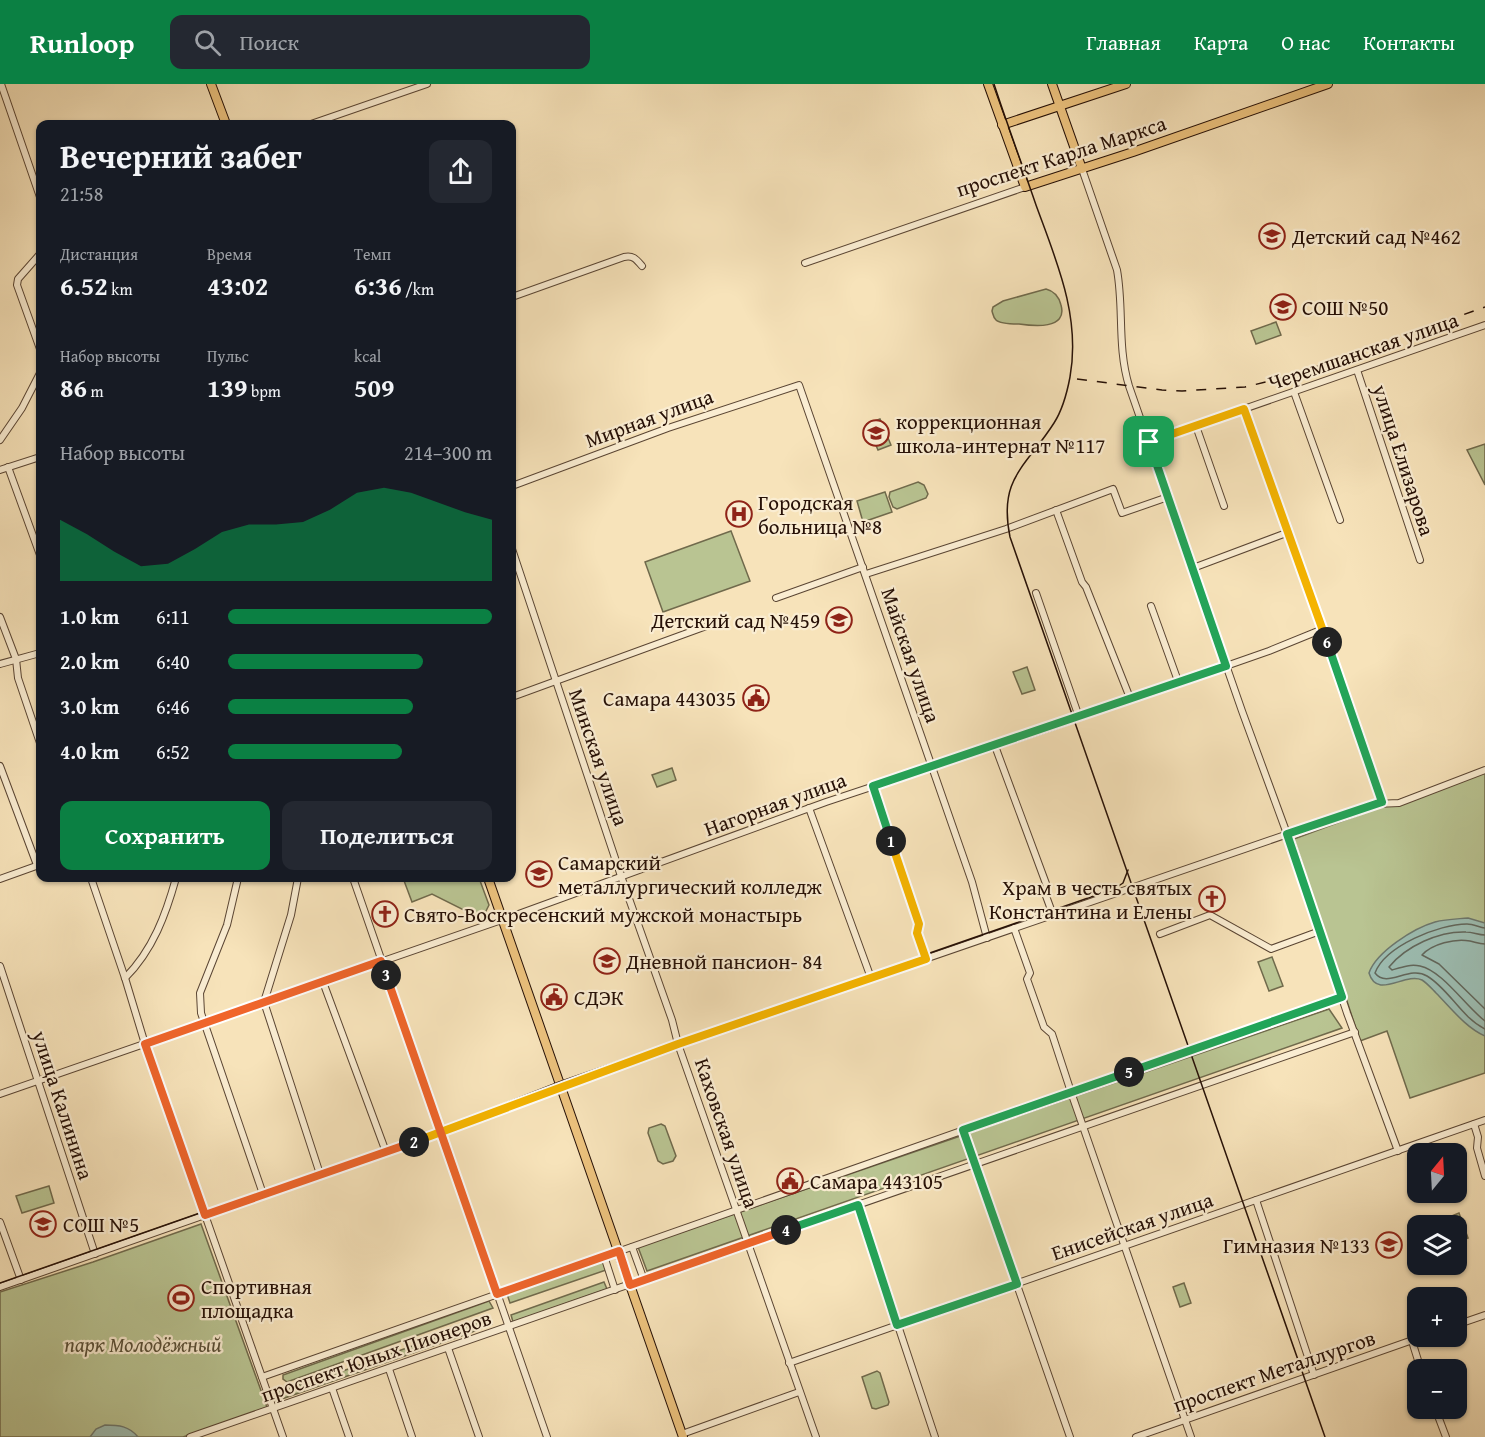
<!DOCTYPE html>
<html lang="ru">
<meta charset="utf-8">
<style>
body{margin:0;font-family:"Gentium Book Plus",serif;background:#242831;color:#f1f3f6;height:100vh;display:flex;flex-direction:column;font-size:22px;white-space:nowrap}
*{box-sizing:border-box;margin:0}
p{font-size:20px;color:#9ea1a6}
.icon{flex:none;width:33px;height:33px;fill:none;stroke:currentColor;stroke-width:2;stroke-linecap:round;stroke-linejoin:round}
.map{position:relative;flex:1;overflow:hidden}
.drawer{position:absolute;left:36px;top:36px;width:480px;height:762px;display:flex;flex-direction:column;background:#171b24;border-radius:12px;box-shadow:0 2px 4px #0004}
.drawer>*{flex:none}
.needle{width:39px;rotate:18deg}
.controls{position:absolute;left:1407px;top:1059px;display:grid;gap:12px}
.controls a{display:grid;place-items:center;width:60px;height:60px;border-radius:12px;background:#171b24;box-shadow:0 2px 4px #0004;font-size:30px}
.pin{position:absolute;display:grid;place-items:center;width:51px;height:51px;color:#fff;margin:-26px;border-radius:12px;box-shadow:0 3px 9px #0006}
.km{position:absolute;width:30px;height:30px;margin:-15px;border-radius:50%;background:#222;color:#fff;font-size:16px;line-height:30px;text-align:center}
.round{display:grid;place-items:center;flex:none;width:63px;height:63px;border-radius:12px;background:#242831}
.summary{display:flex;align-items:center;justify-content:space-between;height:102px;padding:0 24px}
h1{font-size:33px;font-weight:700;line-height:45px}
.stats{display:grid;grid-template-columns:repeat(3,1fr);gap:9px;height:102px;padding:6px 24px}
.stats div{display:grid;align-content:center}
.stats b{font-size:26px;font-weight:700}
.stats small{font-size:16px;font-weight:400}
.stats p{font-size:16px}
.chart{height:168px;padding:12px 24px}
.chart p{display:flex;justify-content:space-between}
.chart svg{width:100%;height:108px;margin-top:6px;fill:#0b8043;opacity:.7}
.button{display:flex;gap:12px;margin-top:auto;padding:12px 24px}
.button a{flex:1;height:69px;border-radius:12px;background:#0b8043;color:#fff;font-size:24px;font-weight:700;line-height:69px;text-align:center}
.button a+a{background:#242831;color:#f1f3f6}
ul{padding:0 24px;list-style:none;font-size:20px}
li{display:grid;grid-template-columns:96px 72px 1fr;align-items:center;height:45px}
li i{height:15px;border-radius:8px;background:#0b8043}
header{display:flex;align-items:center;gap:36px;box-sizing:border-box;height:84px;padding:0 30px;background:#0b8043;color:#fff}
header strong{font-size:28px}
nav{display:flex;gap:33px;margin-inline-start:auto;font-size:21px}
.search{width:420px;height:54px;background:#242831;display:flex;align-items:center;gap:15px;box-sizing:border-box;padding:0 21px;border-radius:12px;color:#9ea1a6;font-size:22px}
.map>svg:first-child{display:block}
.green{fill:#b9c492;stroke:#706a4c;stroke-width:1.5}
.water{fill:#9dbeb3;stroke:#6d786e;stroke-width:1.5}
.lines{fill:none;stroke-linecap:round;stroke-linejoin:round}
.shore{stroke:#62675c;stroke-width:1.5}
.minor-casing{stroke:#5a4533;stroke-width:8}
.major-casing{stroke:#261006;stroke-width:10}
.minor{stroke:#faedd2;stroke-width:6}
.major{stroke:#ecc27d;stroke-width:8}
.tram{stroke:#261006;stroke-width:1.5}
.rail{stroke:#261006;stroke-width:1.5;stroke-dasharray:10 10;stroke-linecap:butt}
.split-1-casing{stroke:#fff;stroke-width:12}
.split-2-casing{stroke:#fff;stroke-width:12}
.split-3-casing{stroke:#fff;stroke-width:12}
.split-4-casing{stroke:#fff;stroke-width:12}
.split-5-casing{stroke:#fff;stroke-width:12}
.split-6-casing{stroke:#fff;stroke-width:12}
.split-7-casing{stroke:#fff;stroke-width:12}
.split-1{stroke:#22a559;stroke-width:8}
.split-2{stroke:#f5b400;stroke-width:8}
.split-3{stroke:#f0652b;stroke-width:8}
.split-4{stroke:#f0652b;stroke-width:8}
.split-5{stroke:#22a559;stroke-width:8}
.split-6{stroke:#22a559;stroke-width:8}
.split-7{stroke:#f5b400;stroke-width:8}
.labels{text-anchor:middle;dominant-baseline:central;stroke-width:4.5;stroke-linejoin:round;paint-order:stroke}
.street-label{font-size:21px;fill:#261006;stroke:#faedd2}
.poi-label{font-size:21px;fill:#261006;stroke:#faedd2;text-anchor:start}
.park-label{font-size:21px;font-style:italic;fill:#594f37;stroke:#faedd2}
</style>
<header>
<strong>Runloop</strong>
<div class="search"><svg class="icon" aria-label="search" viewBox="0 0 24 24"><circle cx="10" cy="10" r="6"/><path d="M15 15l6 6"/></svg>Поиск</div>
<nav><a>Главная</a><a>Карта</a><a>О нас</a><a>Контакты</a></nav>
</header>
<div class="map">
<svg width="1485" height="1353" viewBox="0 0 1485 1353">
<rect width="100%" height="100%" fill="#f7e3ba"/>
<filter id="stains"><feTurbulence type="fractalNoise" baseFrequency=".00333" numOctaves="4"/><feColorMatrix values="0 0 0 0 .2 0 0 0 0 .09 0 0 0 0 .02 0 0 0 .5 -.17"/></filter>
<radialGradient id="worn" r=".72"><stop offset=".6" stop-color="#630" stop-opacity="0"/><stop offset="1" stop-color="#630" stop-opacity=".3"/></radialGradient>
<g class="green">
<path d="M1046,205C1054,207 1059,213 1061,221C1068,246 1033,242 1019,240C1012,240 1000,240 996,236C993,233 993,230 992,227L993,223L1003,217Z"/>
<polygon points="1276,238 1281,251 1256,260 1251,247"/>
<polygon points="880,335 891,361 878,366 867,340"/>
<polygon points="1485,360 1485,401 1467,366"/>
<polygon points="918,398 924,401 928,410 926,414 897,425 893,423 889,413 890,408"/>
<polygon points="885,408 892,428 863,438 857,417"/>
<polygon points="731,447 750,497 663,528 645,478"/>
<polygon points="1027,583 1035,606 1022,610 1013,588"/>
<polygon points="672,684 676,696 657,703 652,691"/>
<polygon points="1485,684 1485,989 1410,1014 1387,947 1360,957 1294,755"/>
<polygon points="403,794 479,794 489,821 485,829 474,833 472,830 432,810 412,818"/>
<polygon points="1272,873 1283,902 1269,907 1258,878"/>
<polygon points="1329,925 1342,944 647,1187 638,1163"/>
<polygon points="661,1040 665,1042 676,1072 673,1077 663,1080 658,1077 648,1049 649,1044"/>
<polygon points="49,1102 54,1119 22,1129 16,1112"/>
<polygon points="1459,1129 1468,1154 1457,1158 1456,1142 1450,1141 1447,1134"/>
<polygon points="201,1140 268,1326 183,1353 0,1353 0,1208 93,1178"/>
<polygon points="603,1176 606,1186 510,1219 507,1210"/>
<polygon points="604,1198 607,1205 513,1238 511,1231"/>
<polygon points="1184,1199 1191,1219 1180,1223 1173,1203"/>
<polygon points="489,1217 493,1224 287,1298 283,1295 283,1291"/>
<polygon points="490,1234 492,1240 467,1250 276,1317 273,1313 276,1308 326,1293"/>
<polygon points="877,1287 880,1289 889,1318 888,1321 876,1325 872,1324 862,1293"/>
</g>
<g class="water">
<path d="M1468,834L1485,839V952C1466,944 1450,923 1436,909C1432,905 1427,899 1422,896C1405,888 1377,916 1369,889C1376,868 1414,844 1435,838C1446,835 1457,835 1468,834Z"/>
<path d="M105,1341C119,1341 129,1342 138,1353H90L96,1345Z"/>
</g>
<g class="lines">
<g class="shore">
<path d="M1485,844C1479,843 1473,840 1467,840C1439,840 1385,862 1375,889C1387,905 1409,881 1427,892C1449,905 1461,933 1485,945"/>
<path d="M1485,851C1478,851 1473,848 1466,848C1439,847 1406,862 1389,883L1392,886C1402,883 1410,880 1420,882C1443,887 1466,923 1485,937"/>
<path d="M1485,860C1479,860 1475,858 1470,857C1455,854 1432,860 1422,871L1439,880L1485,925"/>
</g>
<g class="minor-casing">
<g id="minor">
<polyline points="1,0 40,113"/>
<polyline points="311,40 427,0"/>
<path d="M1082,85L1117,186C1124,225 1117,262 1129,302L1242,627L1290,758L1347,929L1398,1067"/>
<polyline points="40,170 18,195 17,201 40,265"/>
<polyline points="805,179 1025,103"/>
<path d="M512,213L624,173C633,171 636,175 642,182"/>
<polyline points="1357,286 1420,476"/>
<polyline points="1294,308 1340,436"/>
<polyline points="1244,325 1299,476 1382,718"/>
<polyline points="1196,342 1224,422"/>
<polyline points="0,356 22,324 40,289"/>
<polyline points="1149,358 1485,241"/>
<polyline points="8,383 40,471"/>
<polyline points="0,386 40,373"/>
<polyline points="512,402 668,344 799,301 972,798 987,854"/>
<polyline points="1056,426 1082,498 1086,503 1130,614"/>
<polyline points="512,465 621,792 672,936 678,960 816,1353"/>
<polyline points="1193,484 1289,448"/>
<polyline points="866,490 1006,445 1113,405 1122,429 1168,413"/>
<polyline points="1036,509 1079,633"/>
<polyline points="776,514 863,483"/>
<polyline points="1151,522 1178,597"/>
<polyline points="0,533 16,575 18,594 40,659"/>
<polyline points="0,580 40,569"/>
<polyline points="512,613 712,540"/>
<polyline points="995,662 1048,805 1046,812 1053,831"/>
<polyline points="0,682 37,781"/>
<polyline points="873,702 919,840 917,849 926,875"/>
<polyline points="809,724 871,894"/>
<polyline points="91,794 125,894 145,960 283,1353"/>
<polyline points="238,794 227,841 200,909 201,929 263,1110"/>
<polyline points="298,794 291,831 264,918 320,1090"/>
<polyline points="353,794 547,1353"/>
<polyline points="0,795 39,781"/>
<polyline points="1014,844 1030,889 1027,895 1044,943 1052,950 1071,1008 1191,1353"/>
<polyline points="1160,850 1210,831 1271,865 1320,847"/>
<polyline points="0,882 95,1170"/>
<path d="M125,894C153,866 166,830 176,794"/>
<polyline points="323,898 386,1068"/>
<polyline points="0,1010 513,832 826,718 1046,645 1269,567 1323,545"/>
<polyline points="1474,1040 1478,1053 1477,1064 1485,1092"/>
<polyline points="963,1046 1070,1353"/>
<polyline points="1256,1116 1314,1291"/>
<polyline points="858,1121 935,1353"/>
<polyline points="0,1138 21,1196"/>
<polyline points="632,1163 644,1196"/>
<polyline points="604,1172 615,1206"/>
<polyline points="0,1203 441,1048 678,960 1375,720 1399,719 1485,686"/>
<polyline points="1456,1241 1485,1231"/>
<polyline points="1412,1257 1421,1286"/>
<polyline points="448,1264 479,1353"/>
<polyline points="789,1279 1485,1036"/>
<polyline points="389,1285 412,1353"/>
<polyline points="262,1293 1342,913"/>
<polyline points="332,1304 349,1353"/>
<polyline points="1435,1324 1446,1353"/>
<polyline points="682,1350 799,1308"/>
<polyline points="190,1353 1355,948"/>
<polyline points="1136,1353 1424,1252"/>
</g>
</g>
<g class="major-casing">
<g id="major">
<polyline points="211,0 226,40"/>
<polyline points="988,0 1025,103 1133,68 1328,0"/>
<polyline points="1052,0 1082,85"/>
<polyline points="1002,41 1126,0"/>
<polyline points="488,794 683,1353"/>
</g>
</g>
<use href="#minor" class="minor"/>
<use href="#major" class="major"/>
<g class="tram">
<path d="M994,0C1007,40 1022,80 1036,121C1056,176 1081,232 1070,293C1067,309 1063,325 1054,339C1026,383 998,394 1010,453L1325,1353"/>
<polyline points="0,1199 440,1045 559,998 1114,805 1123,799 1128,786"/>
</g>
<polyline class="rail" points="1077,295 1162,306 1182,307 1245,303 1290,292 1485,223"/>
</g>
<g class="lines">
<g class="split-1-casing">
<polyline id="split-1" points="891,757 873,702 1226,582 1149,358"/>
</g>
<g class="split-2-casing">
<polyline id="split-2" points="414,1058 678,960 926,875 917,849 919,840 891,757"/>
</g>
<g class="split-3-casing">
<polyline id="split-3" points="386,891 381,877 145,960 205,1131 414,1058"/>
</g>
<g class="split-4-casing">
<polyline id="split-4" points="386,891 497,1210 619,1167 630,1201 786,1146"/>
</g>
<g class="split-5-casing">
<polyline id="split-5" points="786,1146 858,1121 897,1241 1017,1200 963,1046 1129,988"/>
</g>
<g class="split-6-casing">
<polyline id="split-6" points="1129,988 1342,913 1287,750 1382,718 1327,558"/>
</g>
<g class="split-7-casing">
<polyline id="split-7" points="1149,358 1244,325 1327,558"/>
</g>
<use href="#split-1" class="split-1"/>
<use href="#split-2" class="split-2"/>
<use href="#split-3" class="split-3"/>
<use href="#split-4" class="split-4"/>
<use href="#split-5" class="split-5"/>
<use href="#split-6" class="split-6"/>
<use href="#split-7" class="split-7"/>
</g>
<defs>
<g id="school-ring" transform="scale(1.35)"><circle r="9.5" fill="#faedd2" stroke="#8f2418" stroke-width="1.5"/><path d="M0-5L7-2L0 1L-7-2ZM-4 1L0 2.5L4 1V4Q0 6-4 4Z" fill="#8f2418"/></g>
<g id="hospital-ring" transform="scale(1.35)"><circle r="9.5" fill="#faedd2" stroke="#8f2418" stroke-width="1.5"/><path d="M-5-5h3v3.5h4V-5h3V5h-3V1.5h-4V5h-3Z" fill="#8f2418"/></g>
<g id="civic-ring" transform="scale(1.35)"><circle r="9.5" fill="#faedd2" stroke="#8f2418" stroke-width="1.5"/><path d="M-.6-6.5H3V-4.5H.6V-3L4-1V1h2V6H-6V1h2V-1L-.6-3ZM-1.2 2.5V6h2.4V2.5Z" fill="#8f2418"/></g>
<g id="university-ring" transform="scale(1.35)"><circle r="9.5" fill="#faedd2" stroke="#8f2418" stroke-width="1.5"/><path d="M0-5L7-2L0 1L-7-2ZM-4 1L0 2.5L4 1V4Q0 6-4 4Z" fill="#8f2418"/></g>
<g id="church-ring" transform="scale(1.35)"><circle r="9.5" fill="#faedd2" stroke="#8f2418" stroke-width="1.5"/><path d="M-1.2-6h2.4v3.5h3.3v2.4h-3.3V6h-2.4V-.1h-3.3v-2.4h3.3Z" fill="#8f2418"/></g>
<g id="stadium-ring" transform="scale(1.35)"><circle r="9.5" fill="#faedd2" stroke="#8f2418" stroke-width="1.5"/><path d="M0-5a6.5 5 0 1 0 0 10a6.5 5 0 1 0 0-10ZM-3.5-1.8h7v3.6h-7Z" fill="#8f2418"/></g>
</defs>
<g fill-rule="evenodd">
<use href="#school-ring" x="1272" y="152"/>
<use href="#school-ring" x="1283" y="223"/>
<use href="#school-ring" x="876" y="349"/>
<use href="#hospital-ring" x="739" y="430"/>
<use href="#school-ring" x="839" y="536"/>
<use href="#civic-ring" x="756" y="614"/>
<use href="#university-ring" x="539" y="790"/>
<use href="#church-ring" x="1212" y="815"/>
<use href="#church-ring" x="385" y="830"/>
<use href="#school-ring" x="607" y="877"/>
<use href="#civic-ring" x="554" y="913"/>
<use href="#civic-ring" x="790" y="1097"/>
<use href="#school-ring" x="43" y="1140"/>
<use href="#school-ring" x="1389" y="1161"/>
<use href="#stadium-ring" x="181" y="1214"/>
</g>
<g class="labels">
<g class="street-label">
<text transform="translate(1061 72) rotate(-18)">проспект Карла Маркса</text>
<text transform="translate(1363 267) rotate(-19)">Черемшанская улица</text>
<text transform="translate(649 334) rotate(-20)">Мирная улица</text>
<text transform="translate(1404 376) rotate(72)">улица Елизарова</text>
<text transform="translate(911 571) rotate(71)">Майская улица</text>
<text transform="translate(599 673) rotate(71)">Минская улица</text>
<text transform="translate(775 720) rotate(-20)">Нагорная улица</text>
<text transform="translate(63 1021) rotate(72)">улица Калинина</text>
<text transform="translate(727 1049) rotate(71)">Каховская улица</text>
<text transform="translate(1132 1142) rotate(-19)">Енисейская улица</text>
<text transform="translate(376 1272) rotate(-19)">проспект Юных Пионеров</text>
<text transform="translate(1274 1287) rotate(-19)">проспект Металлургов</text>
</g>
<g class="poi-label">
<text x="1292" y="152">Детский сад №462</text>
<text x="1302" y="223">СОШ №50</text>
<text x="896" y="337">коррекционная<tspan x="896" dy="24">школа-интернат №117</tspan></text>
<text x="758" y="418">Городская<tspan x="758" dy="24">больница №8</tspan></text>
<text x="820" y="536" text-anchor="end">Детский сад №459</text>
<text x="736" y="614" text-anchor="end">Самара 443035</text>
<text x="558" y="778">Самарский<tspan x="558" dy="24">металлургический колледж</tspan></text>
<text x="1192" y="803" text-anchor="end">Храм в честь святых<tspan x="1192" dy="24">Константина и Елены</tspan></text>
<text x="404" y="830">Свято-Воскресенский мужской монастырь</text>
<text x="626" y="877">Дневной пансион- 84</text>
<text x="574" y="913">СДЭК</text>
<text x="810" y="1097">Самара 443105</text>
<text x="63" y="1140">СОШ №5</text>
<text x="1370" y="1161" text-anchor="end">Гимназия №133</text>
<text x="201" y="1202">Спортивная<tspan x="201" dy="24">площадка</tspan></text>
</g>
<g class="park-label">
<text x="143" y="1260">парк Молодёжный</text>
</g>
</g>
<rect width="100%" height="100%" filter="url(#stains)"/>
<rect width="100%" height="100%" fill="url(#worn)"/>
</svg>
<div class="controls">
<a><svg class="needle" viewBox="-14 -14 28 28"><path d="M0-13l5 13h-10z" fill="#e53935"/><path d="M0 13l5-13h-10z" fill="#9ea1a6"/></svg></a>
<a><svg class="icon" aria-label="layers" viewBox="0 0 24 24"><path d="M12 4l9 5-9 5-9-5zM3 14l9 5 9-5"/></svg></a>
<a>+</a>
<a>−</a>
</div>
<div class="pin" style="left:1149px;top:358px;background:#1e9e55"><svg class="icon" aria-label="arrive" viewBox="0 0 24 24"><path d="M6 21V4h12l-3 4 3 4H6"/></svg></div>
<b class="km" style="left:891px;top:757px">1</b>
<b class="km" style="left:414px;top:1058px">2</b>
<b class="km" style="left:386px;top:891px">3</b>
<b class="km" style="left:786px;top:1146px">4</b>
<b class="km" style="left:1129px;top:988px">5</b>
<b class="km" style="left:1327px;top:558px">6</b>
<section class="drawer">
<div class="summary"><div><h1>Вечерний забег</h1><p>21:58</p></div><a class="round"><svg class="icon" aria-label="share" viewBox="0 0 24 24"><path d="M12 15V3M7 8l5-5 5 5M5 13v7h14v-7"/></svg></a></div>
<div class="stats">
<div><p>Дистанция</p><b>6.52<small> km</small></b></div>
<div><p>Время</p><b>43:02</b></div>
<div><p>Темп</p><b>6:36<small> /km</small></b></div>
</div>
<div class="stats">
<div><p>Набор высоты</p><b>86<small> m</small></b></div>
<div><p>Пульс</p><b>139<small> bpm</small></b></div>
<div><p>kcal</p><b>509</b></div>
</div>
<div class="chart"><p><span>Набор высоты</span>214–300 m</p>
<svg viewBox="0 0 160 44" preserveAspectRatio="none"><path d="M0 44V19L10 25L20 32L30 38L40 37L50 31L60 24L70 21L80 21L90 20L100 15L110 8L120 6L130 8L140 12L150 16L160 19V44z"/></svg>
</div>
<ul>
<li><b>1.0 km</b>6:11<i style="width:100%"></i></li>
<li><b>2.0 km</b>6:40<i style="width:74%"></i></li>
<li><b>3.0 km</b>6:46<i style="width:70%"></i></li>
<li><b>4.0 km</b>6:52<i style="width:66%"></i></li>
</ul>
<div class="button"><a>Сохранить</a><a>Поделиться</a></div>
</section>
</div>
